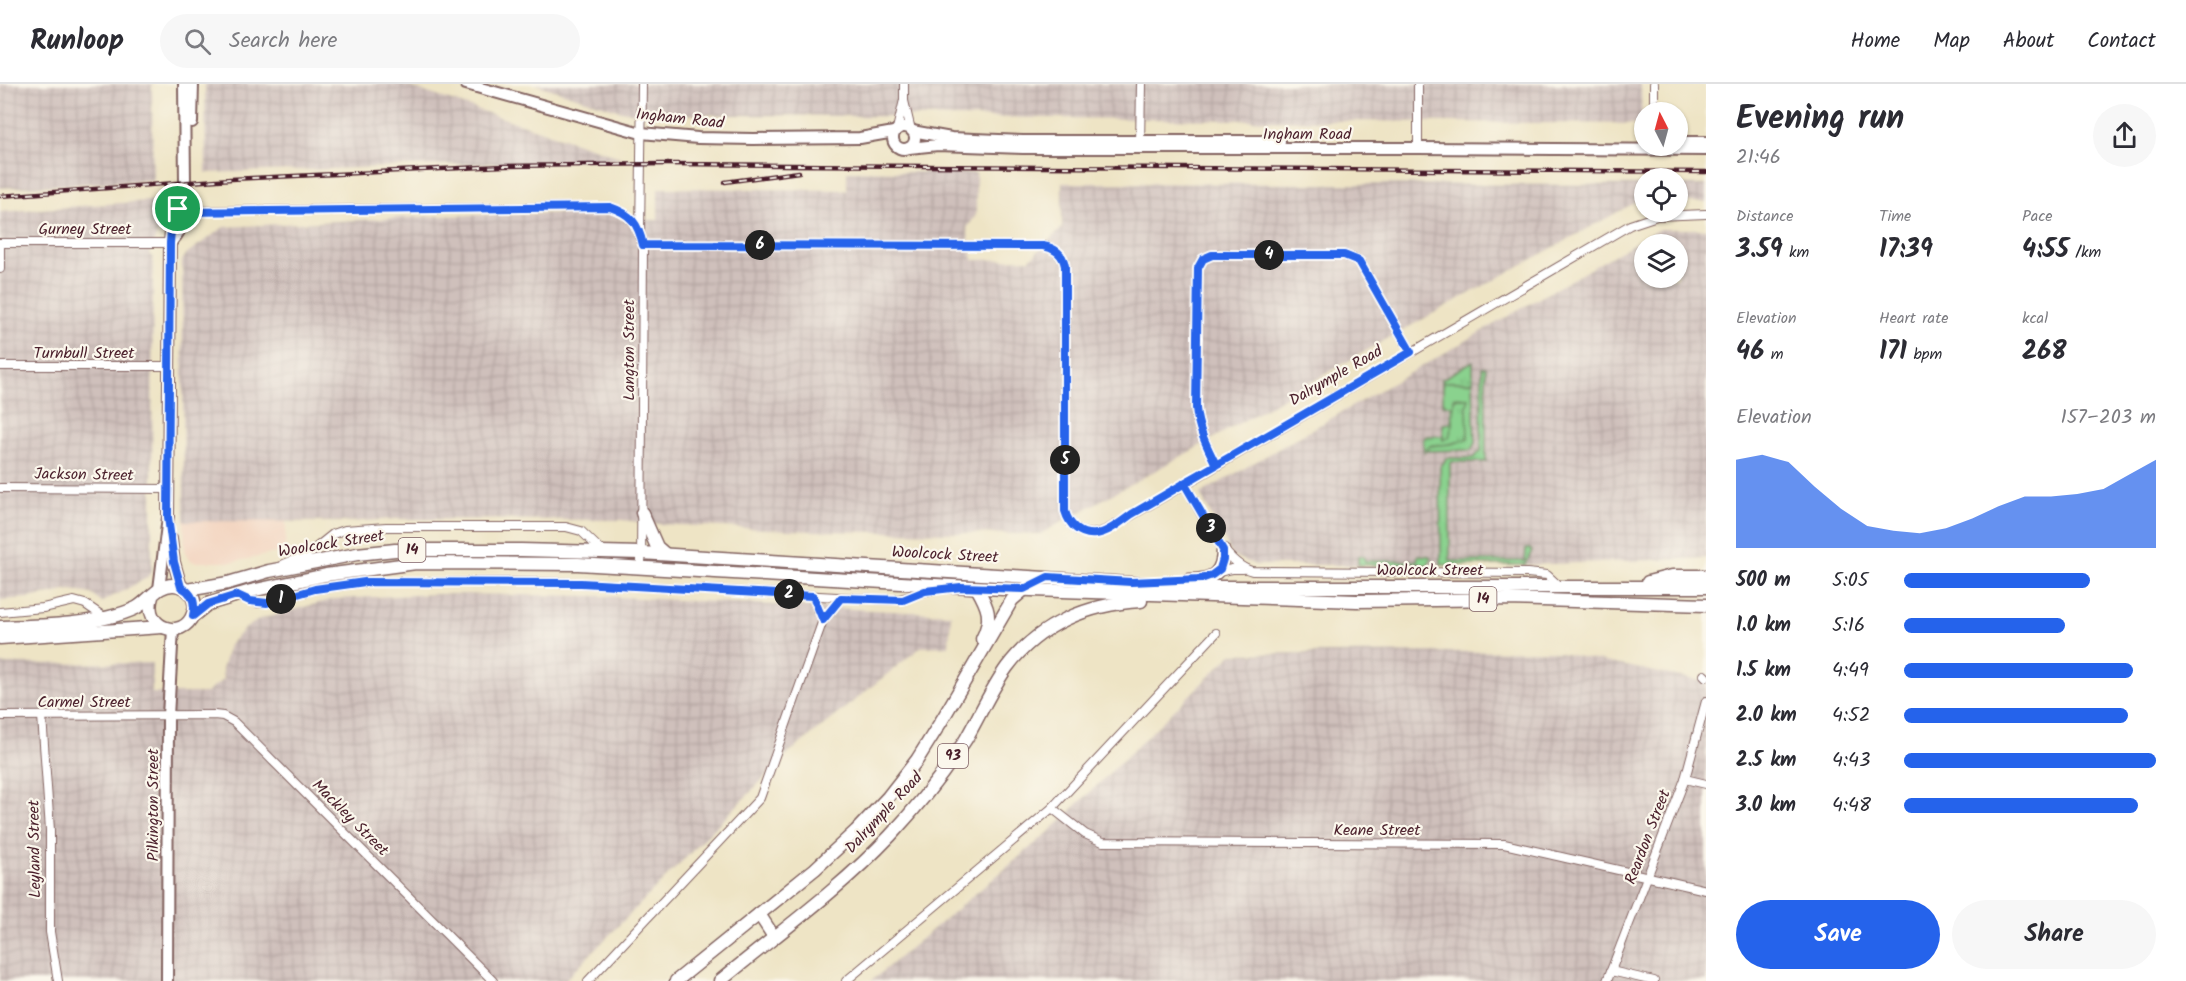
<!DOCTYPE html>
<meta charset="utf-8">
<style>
body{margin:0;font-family:Kalam,sans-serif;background:#f7f7f7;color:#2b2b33;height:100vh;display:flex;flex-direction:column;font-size:22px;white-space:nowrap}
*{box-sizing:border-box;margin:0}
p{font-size:20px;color:#7c7c81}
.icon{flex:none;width:33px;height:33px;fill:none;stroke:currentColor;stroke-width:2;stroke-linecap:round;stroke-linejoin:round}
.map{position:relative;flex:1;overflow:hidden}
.sheet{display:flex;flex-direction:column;background:#fff;width:480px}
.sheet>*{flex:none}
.needle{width:39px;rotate:354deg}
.controls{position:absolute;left:1634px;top:18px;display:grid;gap:12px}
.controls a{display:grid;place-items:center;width:54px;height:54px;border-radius:50%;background:#fff;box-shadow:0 2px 4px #0004;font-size:30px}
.pin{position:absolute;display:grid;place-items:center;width:51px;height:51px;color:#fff;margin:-26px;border:3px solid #fff;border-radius:50%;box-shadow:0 2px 6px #0007}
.km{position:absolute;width:30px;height:30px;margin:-15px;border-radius:50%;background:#222;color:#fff;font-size:16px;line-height:30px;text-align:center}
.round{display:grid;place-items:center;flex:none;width:63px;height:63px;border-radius:32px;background:#f7f7f7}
.headline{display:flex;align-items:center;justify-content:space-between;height:102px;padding:0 30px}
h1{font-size:33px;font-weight:800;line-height:45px}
.figures{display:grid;grid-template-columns:repeat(3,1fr);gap:9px;height:102px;padding:6px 30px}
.figures div{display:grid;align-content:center}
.figures b{font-size:26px;font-weight:800}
.figures small{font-size:16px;font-weight:400}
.figures p{font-size:16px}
.chart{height:168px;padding:12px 30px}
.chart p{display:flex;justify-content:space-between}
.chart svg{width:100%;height:108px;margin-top:6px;fill:#2563eb;opacity:.7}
.cta{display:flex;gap:12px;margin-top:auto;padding:12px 30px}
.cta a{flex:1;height:69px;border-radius:36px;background:#2563eb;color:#fff;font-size:24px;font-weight:800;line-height:69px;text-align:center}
.cta a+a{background:#f7f7f7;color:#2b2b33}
ul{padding:0 30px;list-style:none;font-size:20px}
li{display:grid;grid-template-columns:96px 72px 1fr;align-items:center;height:45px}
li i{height:15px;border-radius:8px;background:#2563eb}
header{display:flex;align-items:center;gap:36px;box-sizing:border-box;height:84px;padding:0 30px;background:#fff;border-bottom:2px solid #e1e1e2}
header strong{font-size:28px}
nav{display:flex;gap:33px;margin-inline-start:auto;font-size:21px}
.search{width:420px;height:54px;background:#f7f7f7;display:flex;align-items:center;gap:15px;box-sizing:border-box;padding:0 21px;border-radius:33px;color:#7c7c81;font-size:22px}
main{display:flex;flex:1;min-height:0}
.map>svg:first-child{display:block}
.built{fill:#f3d4bf}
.industrial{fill:url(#industrial-grid);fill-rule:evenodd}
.grass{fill:url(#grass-tufts);stroke:#6a785c;stroke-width:1.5}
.garden{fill:#8ad28e;stroke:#6a785c;stroke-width:1.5}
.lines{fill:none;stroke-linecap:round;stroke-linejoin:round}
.street-casing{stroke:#836461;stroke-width:10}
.secondary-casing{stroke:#836461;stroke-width:14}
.primary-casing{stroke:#836461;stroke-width:15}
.street{stroke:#fff;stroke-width:8}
.secondary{stroke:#fff;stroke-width:10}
.primary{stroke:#fff;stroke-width:12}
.rail-casing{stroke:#4a1f2b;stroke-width:4.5}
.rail{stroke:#fbf7ec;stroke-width:2;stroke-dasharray:7;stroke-linecap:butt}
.route-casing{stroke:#fff;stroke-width:12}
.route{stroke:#2563eb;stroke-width:8}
.labels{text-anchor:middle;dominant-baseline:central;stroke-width:4.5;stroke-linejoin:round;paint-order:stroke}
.shield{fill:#fbf7ec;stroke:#7f6065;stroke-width:1.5}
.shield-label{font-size:15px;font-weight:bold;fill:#4a1f2b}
.street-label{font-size:16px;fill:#4a1f2b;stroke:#fbf7ec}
</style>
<header>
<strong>Runloop</strong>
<div class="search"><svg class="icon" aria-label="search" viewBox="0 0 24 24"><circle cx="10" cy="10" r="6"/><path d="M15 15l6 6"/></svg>Search here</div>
<nav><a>Home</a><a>Map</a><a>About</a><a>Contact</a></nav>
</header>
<main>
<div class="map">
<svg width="1706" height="897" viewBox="0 0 1706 897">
<defs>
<pattern id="industrial-grid" width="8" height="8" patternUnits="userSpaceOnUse" patternTransform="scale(1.5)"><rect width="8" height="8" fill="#cfc0bb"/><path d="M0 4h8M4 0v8" fill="none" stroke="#b3a5a1"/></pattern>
<pattern id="grass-tufts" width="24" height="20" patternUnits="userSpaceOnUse" patternTransform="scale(1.5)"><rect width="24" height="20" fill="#8ad28e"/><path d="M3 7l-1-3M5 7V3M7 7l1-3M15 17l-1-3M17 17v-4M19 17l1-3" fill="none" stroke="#79b47b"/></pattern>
</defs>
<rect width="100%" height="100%" fill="#fbf7ec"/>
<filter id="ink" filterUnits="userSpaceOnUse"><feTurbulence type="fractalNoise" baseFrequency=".0167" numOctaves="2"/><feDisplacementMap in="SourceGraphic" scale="12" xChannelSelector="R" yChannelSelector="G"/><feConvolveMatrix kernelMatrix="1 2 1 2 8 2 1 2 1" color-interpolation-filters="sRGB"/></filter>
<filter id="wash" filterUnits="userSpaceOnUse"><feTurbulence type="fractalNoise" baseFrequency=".008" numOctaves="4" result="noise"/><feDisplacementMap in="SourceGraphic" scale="24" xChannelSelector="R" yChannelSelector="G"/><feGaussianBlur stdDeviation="1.35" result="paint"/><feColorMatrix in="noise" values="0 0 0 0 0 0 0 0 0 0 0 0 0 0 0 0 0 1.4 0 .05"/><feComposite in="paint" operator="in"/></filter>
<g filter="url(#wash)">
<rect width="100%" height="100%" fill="#eee4c5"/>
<polygon class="built" points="184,437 286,437 285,467 233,478 194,478 189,475 185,468"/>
<g class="industrial">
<polygon points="0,0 152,0 153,96 0,104"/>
<polygon points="205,0 401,0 626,75 206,89"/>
<polygon points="535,0 1641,0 1642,40 642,30 621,27"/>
<polygon points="847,87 976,89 976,131 967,144 973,176 1030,175 1062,144 1062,99 1644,101 1644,118 1636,118 1385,256 1189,368 1040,450 811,447 658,440 621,436 396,435 347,438 184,437 182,177 186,170 224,143 436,132 614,128 622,135 658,136 658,104 847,106"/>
<rect x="1677" y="101" width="29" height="17"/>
<polygon points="161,116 161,140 149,170 153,174 152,486 147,494 102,518 91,510 71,506 28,514 0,516 0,128"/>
<path d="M1659,145H1706V474L1526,481H1256L1233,472L1200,410ZM1644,160H1677V194H1644Z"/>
<polygon points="436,510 598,512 951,530 949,562 921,563 789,669 564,897 0,897 0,580 152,579 152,609 206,609 223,596 222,585 229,561 243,546 260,535 334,515"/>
<polygon points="1550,567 1706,598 1706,897 871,897 1049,748 1232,570"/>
</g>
<g class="grass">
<polygon points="1473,277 1473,298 1443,298 1442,306 1442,295"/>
<polygon points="1453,314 1469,314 1468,356 1440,362 1432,361 1424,368 1423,356 1426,352 1443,352 1443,355 1449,353 1453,340"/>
</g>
<g class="garden">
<polygon points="1482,283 1486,283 1486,378 1452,378 1450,380 1450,477 1525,477 1526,465 1530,465 1532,467 1525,481 1441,481 1440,383 1447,374 1473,374 1481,367"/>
<polygon points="1443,298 1473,298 1475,359 1471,366 1426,367 1430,362 1451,360 1468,355 1467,321 1469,314 1454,313 1453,340 1449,353 1443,356 1443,340 1451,339 1451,321 1443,321"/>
<polygon points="1418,471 1429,472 1431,474 1428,481 1358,481 1358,472 1364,472 1365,477 1417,477"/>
</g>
</g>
<g filter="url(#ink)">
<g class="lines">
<g class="street-casing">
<g id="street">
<polyline points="904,17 911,46"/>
<polyline points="1654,28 1654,0"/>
<polyline points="897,45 904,16 904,0"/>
<polyline points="1140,61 1141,0"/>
<polyline points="1418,64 1418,0"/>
<path d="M183,127L610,123C624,128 633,134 640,148"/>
<polyline points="0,159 170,159"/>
<path d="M643,161L1043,162C1055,164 1062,170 1065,182V427C1072,450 1090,455 1110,444L1630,141L1657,132L1706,130"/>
<polyline points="0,185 0,159"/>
<polyline points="0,282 168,282"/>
<path d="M1216,381C1207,362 1198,345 1196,324L1198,184L1203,175L1212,171H1344L1359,177L1411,268"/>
<path d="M1184,399C1200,425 1222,479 1252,487L1527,489L1547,491L1560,503"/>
<polyline points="0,404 168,405"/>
<polyline points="284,480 308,470 333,450 345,446 386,443 566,443 581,447 602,467"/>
<polyline points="641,484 643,161 640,149 642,0"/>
<polyline points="1218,488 1232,485 1243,485"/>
<path d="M237,511L258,519H267L315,505L365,498H509L581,499L892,516C907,516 920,507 936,505"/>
<polyline points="813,512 823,536"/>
<polyline points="0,528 43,524 74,517 85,520 104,533"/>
<polyline points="1704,591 1706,593"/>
<polyline points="0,632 214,631 223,632 234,638 493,897"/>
<polyline points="42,632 50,746 50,848 58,897"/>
<polyline points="1685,695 1706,700"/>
<polyline points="1052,724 1085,750 1103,758 1504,760 1706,806"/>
<polyline points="1611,887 1654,897"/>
<polyline points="588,897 760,714 823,536 841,514"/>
<polyline points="846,897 1052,724 1216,549"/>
<polyline points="1607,897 1685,695 1706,617"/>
</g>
</g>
<g class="secondary-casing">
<g id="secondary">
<polyline points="466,0 641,49 698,54 753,55 860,54 894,48"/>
<polyline points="192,38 193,0"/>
<circle cx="904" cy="54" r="11"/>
<polyline points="912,47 951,54 1023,57 1280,57"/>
<polyline points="1677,58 1706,58"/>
<polyline points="909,64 938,61 1023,64 1418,64 1706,66"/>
<path d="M172,157C184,144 188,125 190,107"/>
<polyline points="171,455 174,478 181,503"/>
<polyline points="159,505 168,433 170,159 171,147 185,98 184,0"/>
<polyline points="167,897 168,632 173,545"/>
</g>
</g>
<g class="primary-casing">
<g id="primary">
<polyline points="642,429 657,463 665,470"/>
<path d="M1189,496C1212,496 1223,490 1223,466"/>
<polyline points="1648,498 1672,492 1706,492"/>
<path d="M977,504C988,523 993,534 982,555"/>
<polyline points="187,506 228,499 269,487 357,470 395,466 521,466 641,469 1193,503 1706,503"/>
<polyline points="193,532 208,520 251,507 326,491 416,479 578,480 1004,505 1357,517 1509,515 1706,521"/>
<path d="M0,543C40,542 100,541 136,524C149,517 158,500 174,501C188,502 199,516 193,530C183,558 142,544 152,513"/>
<polyline points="0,554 162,543"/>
<polyline points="759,830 774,853"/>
<polyline points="676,897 815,785 856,747 888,713 917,676 942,636 1012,516 1026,504"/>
<path d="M720,897C777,850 839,806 890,752C918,722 944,689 966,655C980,631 991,605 1007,583C1039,540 1088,520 1141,517"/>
</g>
</g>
<use href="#street" class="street"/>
<use href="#secondary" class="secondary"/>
<use href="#primary" class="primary"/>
<g class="rail-casing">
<g id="rail">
<polyline points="725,98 799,88"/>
<polyline points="0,112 231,95 504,82 666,80 1706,88"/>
</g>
</g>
<use href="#rail" class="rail"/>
</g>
</g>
<g class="lines" filter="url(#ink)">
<g class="route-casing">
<path id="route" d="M178,125L171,147L170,159L168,433L174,478L181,503C193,509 196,519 193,532L208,520L237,511L250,517L267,519L315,505L365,498L581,499L813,512L823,536L841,514L903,516L925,507L961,503L1024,505L1048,493L1131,498L1201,495L1212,491L1220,485L1223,475V466L1184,399C1260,356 1335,312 1411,268L1359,177L1344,171H1212L1203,175L1198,184L1196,324C1198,346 1207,362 1216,381C1188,397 1160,414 1132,430C1122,437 1108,449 1096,450C1080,452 1069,441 1065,427V182C1063,170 1055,164 1043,162L643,161C638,139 631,130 610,123L186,128L178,125"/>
</g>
<use href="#route" class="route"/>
</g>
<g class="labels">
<g class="shield">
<rect x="398.5" y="454" width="27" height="24" rx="4.5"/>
<rect x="1469.5" y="503" width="27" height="24" rx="4.5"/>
<rect x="938" y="660" width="30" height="24" rx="4.5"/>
</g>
<g class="shield-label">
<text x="412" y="466">14</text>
<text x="1483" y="515">14</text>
<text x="953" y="672">93</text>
</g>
<g class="street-label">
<text transform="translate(680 35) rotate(6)">Ingham Road</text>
<text x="1307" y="50">Ingham Road</text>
<text x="85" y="145">Gurney Street</text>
<text transform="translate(629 266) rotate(-90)">Langton Street</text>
<text x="84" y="269">Turnbull Street</text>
<text transform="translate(1336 292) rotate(-30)">Dalrymple Road</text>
<text transform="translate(84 391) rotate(1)">Jackson Street</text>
<text transform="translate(331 460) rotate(-9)">Woolcock Street</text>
<text transform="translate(945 471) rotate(3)">Woolcock Street</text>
<text x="1430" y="486">Woolcock Street</text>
<text x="84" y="618">Carmel Street</text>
<text transform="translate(153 721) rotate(-90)">Pilkington Street</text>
<text transform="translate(884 729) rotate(-47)">Dalrymple Road</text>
<text transform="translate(350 734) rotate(45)">Mackley Street</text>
<text x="1377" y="746">Keane Street</text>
<text transform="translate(1648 753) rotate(-69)">Reardon Street</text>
<text transform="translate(35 765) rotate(-91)">Leyland Street</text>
</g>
</g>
</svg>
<div class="controls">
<a><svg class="needle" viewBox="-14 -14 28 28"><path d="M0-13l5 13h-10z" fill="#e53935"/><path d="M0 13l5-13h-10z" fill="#7c7c81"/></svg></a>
<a><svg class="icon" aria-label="locate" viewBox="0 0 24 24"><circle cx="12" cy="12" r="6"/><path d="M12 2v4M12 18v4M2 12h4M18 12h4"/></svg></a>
<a><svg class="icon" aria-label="layers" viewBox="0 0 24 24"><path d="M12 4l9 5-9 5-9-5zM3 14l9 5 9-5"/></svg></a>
</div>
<div class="pin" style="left:178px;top:125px;background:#1e9e55"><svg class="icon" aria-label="arrive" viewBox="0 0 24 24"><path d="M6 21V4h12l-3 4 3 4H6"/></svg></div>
<b class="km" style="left:281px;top:515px">1</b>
<b class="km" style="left:789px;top:510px">2</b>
<b class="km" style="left:1211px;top:444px">3</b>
<b class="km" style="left:1269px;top:171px">4</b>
<b class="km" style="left:1065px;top:376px">5</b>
<b class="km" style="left:760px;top:161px">6</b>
</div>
<section class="sheet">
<div class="headline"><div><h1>Evening run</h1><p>21:46</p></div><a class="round"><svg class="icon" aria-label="share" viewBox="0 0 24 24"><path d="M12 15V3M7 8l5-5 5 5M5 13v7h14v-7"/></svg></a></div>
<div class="figures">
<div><p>Distance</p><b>3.59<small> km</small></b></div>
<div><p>Time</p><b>17:39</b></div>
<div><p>Pace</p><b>4:55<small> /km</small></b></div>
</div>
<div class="figures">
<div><p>Elevation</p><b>46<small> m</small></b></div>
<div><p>Heart rate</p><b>171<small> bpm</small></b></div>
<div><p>kcal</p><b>268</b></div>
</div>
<div class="chart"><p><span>Elevation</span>157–203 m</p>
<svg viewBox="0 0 160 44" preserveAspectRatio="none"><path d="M0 44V8L10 6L20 9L30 19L40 28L50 35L60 37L70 38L80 36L90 32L100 27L110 23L120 23L130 22L140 20L150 14L160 8V44z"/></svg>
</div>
<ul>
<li><b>500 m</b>5:05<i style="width:74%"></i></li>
<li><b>1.0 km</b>5:16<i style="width:64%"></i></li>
<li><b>1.5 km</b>4:49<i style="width:91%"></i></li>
<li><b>2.0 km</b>4:52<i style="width:89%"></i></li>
<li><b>2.5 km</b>4:43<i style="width:100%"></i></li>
<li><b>3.0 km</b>4:48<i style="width:93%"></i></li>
</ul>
<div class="cta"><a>Save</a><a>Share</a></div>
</section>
</main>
